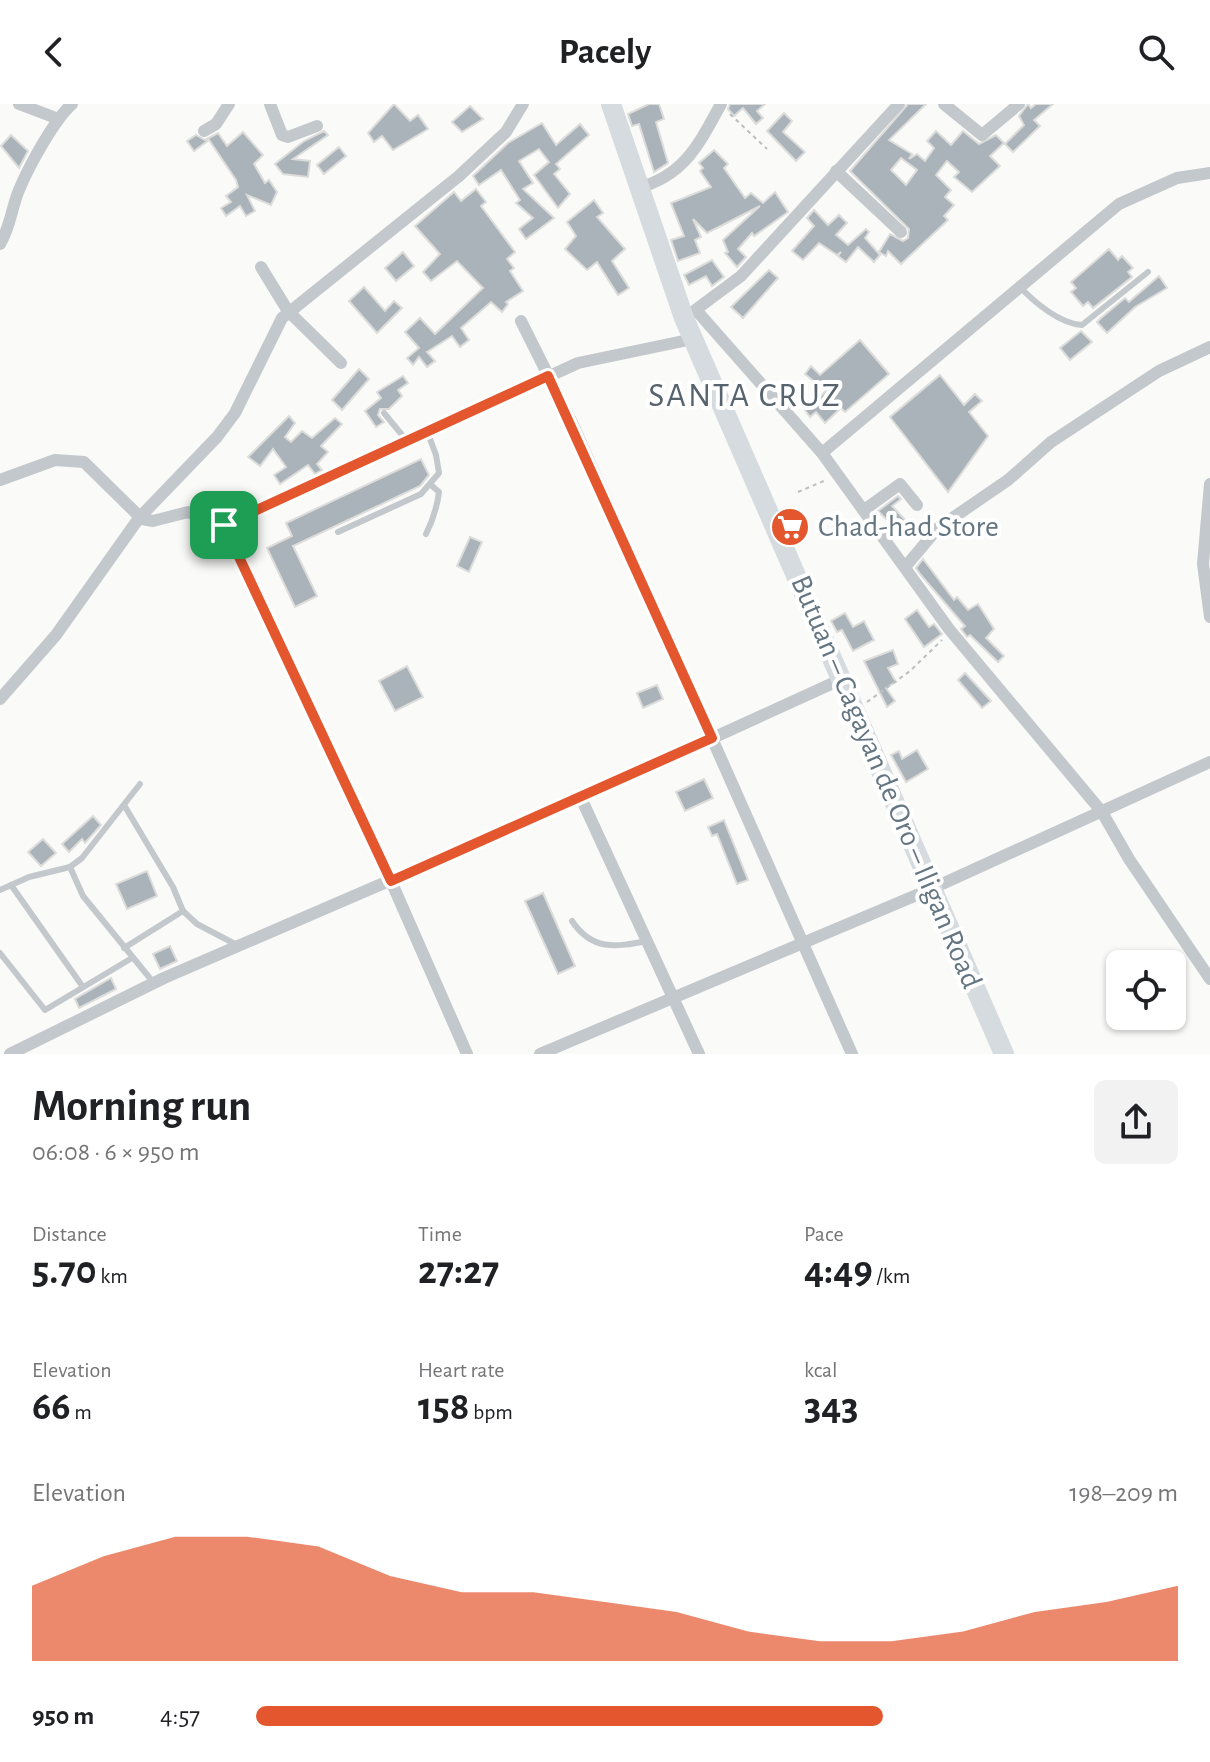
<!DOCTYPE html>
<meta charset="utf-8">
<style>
body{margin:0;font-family:"Alegreya Sans",sans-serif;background:#f2f2f2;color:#202124;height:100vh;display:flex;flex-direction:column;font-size:30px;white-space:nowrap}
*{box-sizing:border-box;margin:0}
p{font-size:26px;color:#757577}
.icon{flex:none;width:44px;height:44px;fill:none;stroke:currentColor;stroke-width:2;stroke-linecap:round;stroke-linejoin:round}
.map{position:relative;height:950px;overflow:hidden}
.details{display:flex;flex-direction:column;background:#fff;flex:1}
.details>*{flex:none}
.tools{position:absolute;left:1106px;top:846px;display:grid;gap:16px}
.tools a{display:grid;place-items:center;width:80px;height:80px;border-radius:12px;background:#fff;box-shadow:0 2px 6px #0004;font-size:40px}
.pin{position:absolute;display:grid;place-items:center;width:68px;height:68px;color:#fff;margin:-34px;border-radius:16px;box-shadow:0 4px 12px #0006}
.round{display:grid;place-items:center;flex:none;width:84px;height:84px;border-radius:12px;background:#f2f2f2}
.headline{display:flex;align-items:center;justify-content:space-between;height:136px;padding:0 32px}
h1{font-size:44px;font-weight:700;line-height:60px}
.figures{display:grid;grid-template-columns:repeat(3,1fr);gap:12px;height:136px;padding:8px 32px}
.figures div{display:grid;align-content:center}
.figures b{font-size:40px;font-weight:700}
.figures small{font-size:22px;font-weight:400}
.figures p{font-size:22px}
.chart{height:224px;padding:16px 32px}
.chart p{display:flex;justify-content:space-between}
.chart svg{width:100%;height:144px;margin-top:8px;fill:#e4572e;opacity:.7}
ul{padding:0 32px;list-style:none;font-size:26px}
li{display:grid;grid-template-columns:128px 96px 1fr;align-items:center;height:60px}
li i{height:20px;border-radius:10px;background:#e4572e}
header{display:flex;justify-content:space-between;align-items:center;height:104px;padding:0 32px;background:#fff;font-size:36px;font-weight:700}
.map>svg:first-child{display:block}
.building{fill:#aab3b9;stroke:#dcdcda;stroke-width:2;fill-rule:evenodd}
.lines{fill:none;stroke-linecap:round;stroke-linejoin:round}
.path{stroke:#bbbfc2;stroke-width:2;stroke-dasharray:4 4;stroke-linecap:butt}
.service{stroke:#c3c8cc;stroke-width:6}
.minor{stroke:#c3c8cc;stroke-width:12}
.trunk{stroke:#d6dbdf;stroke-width:20}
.route-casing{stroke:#fff;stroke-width:16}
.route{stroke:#e4572e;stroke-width:10}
.labels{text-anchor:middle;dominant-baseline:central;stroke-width:8;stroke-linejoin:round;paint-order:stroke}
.poi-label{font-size:30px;fill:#657683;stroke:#fff;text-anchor:start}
.street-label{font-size:30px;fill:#657683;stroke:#fff}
.quarter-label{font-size:34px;letter-spacing:2px;fill:#57646e;stroke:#fff}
</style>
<header><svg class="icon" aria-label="back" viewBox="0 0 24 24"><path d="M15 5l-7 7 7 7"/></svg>Pacely<svg class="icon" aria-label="search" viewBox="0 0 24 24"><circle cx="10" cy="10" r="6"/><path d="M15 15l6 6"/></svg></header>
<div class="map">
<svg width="1210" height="950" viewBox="0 0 1210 950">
<rect width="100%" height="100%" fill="#fafaf8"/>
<g class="building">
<polygon points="394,0 410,17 418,11 428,25 393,46 382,32 374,38 368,29"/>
<polygon points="649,0 659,0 664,15 656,18 668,59 654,68 639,20 632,22 628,10"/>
<polygon points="730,0 765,0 757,7 763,14 756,20 743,4 734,12 728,5"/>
<path d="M908,0H926L889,36L912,50L909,55L917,50L925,57L934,44L927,37L936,27L951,41L963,27L979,40L996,31L1004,39L990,52L1000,62L972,88L954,73L959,68L947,57L936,71L951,86L945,93L954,101L944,112L948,116L901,160L888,147L886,152L879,148L890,130L903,137L908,134L909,125L850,67ZM901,54L917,66L906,81L891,66Z"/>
<polygon points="1028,0 1031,4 1036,0 1053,0 1034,16 1040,22 1013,48 1005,40 1024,21 1019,12"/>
<polygon points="470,2 483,15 462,28 452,18"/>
<polygon points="784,9 792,17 783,28 805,48 796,57 767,27"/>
<polygon points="542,19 556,41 580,20 589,31 556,60 560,65 554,70 570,90 558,104 534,71 549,58 539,45 519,57 533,79 523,85 554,114 526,135 519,125 533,114 516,99 520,96 501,66 479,81 473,72 508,39"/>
<polygon points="324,27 328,31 293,55 310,57 308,73 283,70 275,60 304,37"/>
<polygon points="243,28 263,51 254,60 265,79 269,76 277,88 271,101 247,91 255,107 246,112 240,102 226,112 221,104 231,98 226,92 238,83 236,76 209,36 194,47 187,37 196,31 205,36 218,29 227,42"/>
<polygon points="11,31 28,47 19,64 1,42"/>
<polygon points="339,43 346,52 324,70 317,61"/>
<polygon points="714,46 728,60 724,64 745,94 751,89 763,99 775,88 788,108 754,132 752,129 738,145 746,153 737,163 725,149 728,148 723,136 760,102 707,129 693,115 701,133 695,136 700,149 678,157 671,136 684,132 671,99 711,83 700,67 703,64 699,59"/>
<polygon points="476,85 486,98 481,102 515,148 507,155 514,164 510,167 523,187 506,198 508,200 502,208 491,198 461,224 469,236 460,243 452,232 427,248 435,257 427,263 419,253 413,261 407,254 419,244 405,228 420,214 435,230 483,184 457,157 431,177 423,168 440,150 415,122 454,88 461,97"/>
<polygon points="594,96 603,109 597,113 625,145 612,157 629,184 618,191 597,158 587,166 565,145 576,132 567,118"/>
<polygon points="814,106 828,121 839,111 847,119 836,131 848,141 866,125 869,128 865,134 880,151 874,158 858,143 846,158 838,152 841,148 837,151 819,139 803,156 792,147 814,122 807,114"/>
<polygon points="1109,145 1118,156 1122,152 1133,164 1128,168 1132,173 1093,204 1088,198 1083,202 1071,188 1076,184 1071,178"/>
<polygon points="403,148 414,162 396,177 385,164"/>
<polygon points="712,156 724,173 712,182 706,172 689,181 684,171"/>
<polygon points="769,166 778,174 743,214 731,203"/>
<polygon points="1159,172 1167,184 1135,203 1107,229 1097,218 1101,214 1125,194 1129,198"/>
<polygon points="364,183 385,207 394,197 402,204 377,229 349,197"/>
<polygon points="1081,227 1092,238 1070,256 1060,244"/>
<polygon points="860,236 889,270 845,308 841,304 825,319 816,308 810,313 805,306 826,287 805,270 811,262 820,271"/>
<polygon points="359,265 369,275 342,306 332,296"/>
<polygon points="940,271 964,301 975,290 982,297 969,308 988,332 948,388 890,313"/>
<polygon points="403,272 408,279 398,286 402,292 389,305 380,305 378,311 384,318 376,323 365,307 381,294 377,288"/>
<polygon points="289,312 295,319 285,333 291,338 302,327 312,334 335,314 342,320 321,342 328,348 317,360 322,366 315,370 308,361 280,380 274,371 286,363 273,345 260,362 248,353"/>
<polygon points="421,355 429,371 420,382 293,442 317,492 295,503 267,444 292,432 286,419"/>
<polygon points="898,392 901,395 892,402 909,420 900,429 878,407"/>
<polygon points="470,433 482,438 469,468 457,462"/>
<polygon points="923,455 954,496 957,493 968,506 978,500 994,525 986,534 1004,552 998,558 970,531 967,533 961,525 965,522 920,470 916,464"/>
<polygon points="917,506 929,523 934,520 942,530 924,543 905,515"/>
<polygon points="845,509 853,523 864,517 874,536 853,547 842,526 837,528 831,517"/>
<polygon points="893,546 898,560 888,564 896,578 886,584 895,597 887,603 864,557"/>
<polygon points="407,562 423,593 395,607 379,577"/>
<polygon points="965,569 991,597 982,604 958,576"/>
<polygon points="657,581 663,595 643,604 637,589"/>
<polygon points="917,646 928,665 906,678 891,651 899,647 902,655"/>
<polygon points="704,675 713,694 685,707 676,688"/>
<polygon points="93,712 101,721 85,739 82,735 69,748 62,740"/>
<polygon points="724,716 748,776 737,780 717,730 712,732 708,723"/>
<polygon points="43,735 56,749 41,762 28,748"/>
<polygon points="147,767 157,792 127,805 116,780"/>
<polygon points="543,789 575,862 558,870 525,797"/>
<polygon points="170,842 177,857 160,865 153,850"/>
<polygon points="111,874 116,885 79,904 75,895"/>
</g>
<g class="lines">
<g class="path">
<polyline points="730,10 767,45"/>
<polyline points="798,388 826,376"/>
<polyline points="867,598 910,567 942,536"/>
</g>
<g class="service">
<path d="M1019,182C1034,198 1060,220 1082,221L1148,168"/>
<polyline points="384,309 407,337"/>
<polyline points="338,428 421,390 439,369 436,351 427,327"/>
<path d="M426,430C433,416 437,404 439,388L431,381"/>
<polyline points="140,680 82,754 70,763 83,792 153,878"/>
<polyline points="11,781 83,883"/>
<polyline points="0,786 29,773 70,763"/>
<polyline points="183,807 197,820 237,841"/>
<path d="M572,817C592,847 615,843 648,837"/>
<polyline points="124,844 183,807 173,783 124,701"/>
<polyline points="0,849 45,906 132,854"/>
</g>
<g class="minor">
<polyline points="19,0 56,14"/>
<polyline points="270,0 282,31 288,33 317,22"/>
<polyline points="944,0 982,31 1019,0"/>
<polyline points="204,27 216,20 229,0"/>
<polyline points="836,67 901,128"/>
<path d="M638,84C685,71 699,40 721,0"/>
<path d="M0,140C11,122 11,105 19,86C29,62 54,16 72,0"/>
<polyline points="261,163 288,207 341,259"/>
<polyline points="696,206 822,349 949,525 1102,708 1129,755 1210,875"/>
<polyline points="690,210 741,172 899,0"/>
<polyline points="521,217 573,321 852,950"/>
<polyline points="822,349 1119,100 1177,74 1210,69"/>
<polyline points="0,376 55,356 84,358 142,415 153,417 188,408 224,421 391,777 467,950"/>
<polyline points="1210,380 1203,460 1210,513"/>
<polyline points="864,406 900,380 917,401"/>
<polyline points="224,421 578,259 693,235"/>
<polyline points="906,462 938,424 1008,376 1051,338 1159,267 1210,243"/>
<polyline points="0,595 56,531 139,414 217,333 235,309 282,214 459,72 506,28 523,0"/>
<polyline points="581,694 699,950"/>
<polyline points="10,950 164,874 581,694 842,575"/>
<polyline points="540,950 931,785 1210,658"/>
</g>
<polyline class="trunk" points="611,0 684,214 1004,950"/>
</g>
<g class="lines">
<g class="route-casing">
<polygon id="route" points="548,272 712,634 391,777 224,421"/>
</g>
<use href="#route" class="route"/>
</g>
<defs>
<g id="supermarket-disc" transform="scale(2)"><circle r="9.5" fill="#e4572e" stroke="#fff"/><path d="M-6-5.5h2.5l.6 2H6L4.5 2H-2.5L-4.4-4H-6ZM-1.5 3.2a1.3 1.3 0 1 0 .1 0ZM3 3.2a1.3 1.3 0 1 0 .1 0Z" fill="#fff"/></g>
</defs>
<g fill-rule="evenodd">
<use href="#supermarket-disc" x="790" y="423"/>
</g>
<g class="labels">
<g class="poi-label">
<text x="818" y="423">Chad-had Store</text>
</g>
<g class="street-label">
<text transform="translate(886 678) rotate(67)">Butuan – Cagayan de Oro – Iligan Road</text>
</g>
<g class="quarter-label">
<text x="745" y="292">SANTA CRUZ</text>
</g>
</g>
</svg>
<div class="tools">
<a><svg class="icon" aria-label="locate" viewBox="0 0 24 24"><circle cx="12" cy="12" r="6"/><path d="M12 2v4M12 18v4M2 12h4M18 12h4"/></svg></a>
</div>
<div class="pin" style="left:224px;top:421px;background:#1e9e55"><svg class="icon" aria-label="arrive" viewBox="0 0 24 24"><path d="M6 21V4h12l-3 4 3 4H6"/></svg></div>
</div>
<section class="details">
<div class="headline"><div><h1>Morning run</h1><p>06:08 · 6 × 950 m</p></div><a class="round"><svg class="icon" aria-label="share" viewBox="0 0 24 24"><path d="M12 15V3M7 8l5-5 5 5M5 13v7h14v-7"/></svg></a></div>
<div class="figures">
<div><p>Distance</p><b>5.70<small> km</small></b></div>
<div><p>Time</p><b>27:27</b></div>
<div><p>Pace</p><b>4:49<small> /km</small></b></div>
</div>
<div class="figures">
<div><p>Elevation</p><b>66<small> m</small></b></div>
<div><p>Heart rate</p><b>158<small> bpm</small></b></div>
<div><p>kcal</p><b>343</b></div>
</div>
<div class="chart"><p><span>Elevation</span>198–209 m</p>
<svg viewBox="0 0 160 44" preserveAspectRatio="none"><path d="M0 44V21L10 12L20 6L30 6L40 9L50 18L60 23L70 23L80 26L90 29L100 35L110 38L120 38L130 35L140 29L150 26L160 21V44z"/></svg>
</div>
<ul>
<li><b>950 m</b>4:57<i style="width:68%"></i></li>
</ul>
</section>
